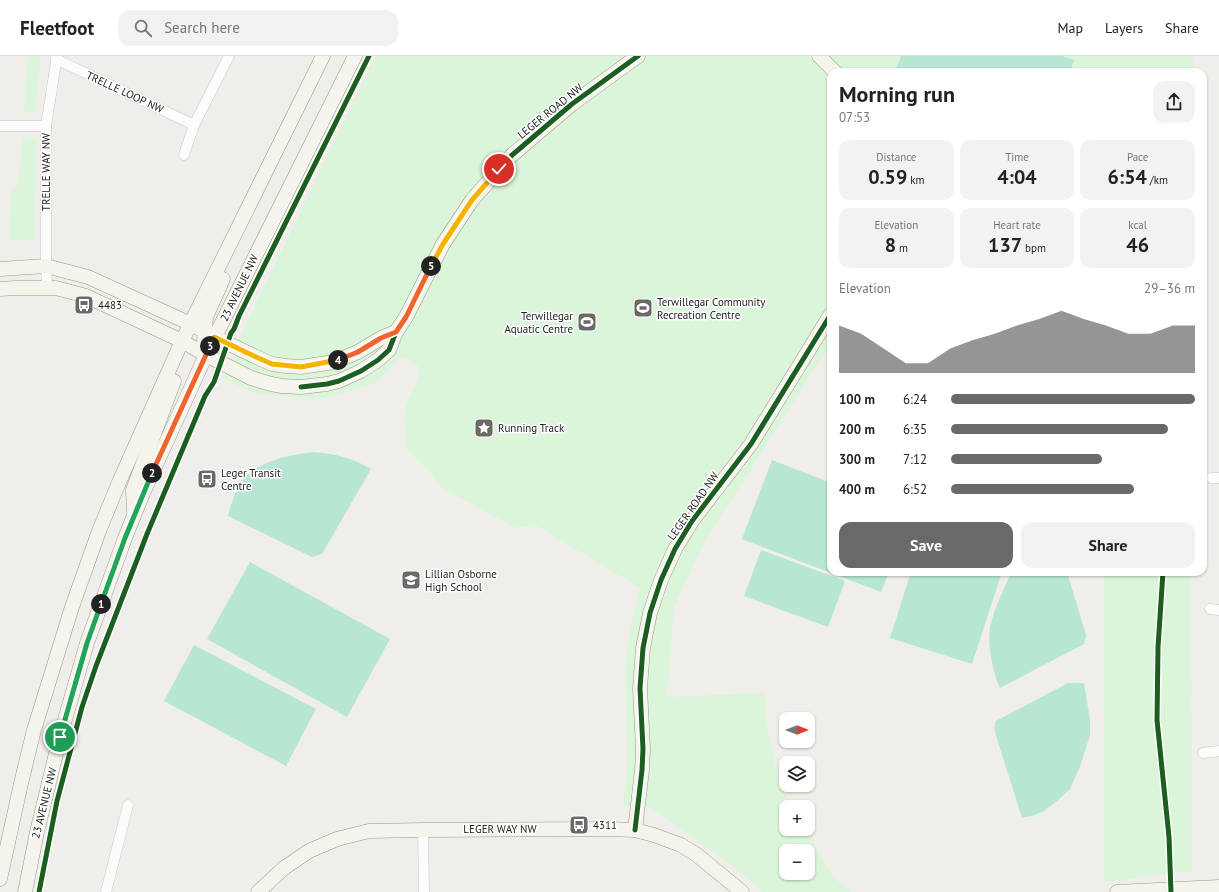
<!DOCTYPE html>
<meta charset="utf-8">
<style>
body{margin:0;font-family:"PT Sans",sans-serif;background:#f2f2f2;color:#222;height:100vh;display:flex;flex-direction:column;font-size:15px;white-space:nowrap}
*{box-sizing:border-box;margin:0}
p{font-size:13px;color:#767676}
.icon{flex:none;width:22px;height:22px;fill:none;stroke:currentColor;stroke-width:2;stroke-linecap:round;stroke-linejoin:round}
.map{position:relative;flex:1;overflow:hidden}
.sheet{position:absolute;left:827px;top:12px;width:380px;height:508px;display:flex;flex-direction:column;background:#fff;border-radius:12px;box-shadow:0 1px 3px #0004}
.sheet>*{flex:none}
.needle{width:26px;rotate:90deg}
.buttons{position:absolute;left:779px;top:656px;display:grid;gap:8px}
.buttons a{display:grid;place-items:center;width:36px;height:36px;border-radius:8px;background:#fff;box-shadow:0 1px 3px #0004;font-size:20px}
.pin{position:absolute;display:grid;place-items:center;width:34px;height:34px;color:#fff;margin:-17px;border:2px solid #fff;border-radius:50%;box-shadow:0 1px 4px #0007}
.km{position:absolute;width:20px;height:20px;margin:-10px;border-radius:50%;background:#222;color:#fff;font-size:11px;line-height:20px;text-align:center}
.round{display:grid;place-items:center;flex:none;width:42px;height:42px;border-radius:12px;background:#f2f2f2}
.headline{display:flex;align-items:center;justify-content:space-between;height:68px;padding:0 12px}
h1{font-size:22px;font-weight:700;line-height:30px}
.figures{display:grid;grid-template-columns:repeat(3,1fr);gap:6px;height:68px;padding:4px 12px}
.figures div{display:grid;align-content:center;border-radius:10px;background:#f2f2f2;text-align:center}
.figures b{font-size:20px;font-weight:700}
.figures small{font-size:11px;font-weight:400}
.figures p{font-size:11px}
.chart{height:112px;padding:8px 12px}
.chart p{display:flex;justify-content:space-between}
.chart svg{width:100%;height:72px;margin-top:4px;fill:#6a6968;opacity:.7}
.cta{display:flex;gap:8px;margin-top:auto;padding:8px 12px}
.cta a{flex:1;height:46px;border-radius:12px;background:#6a6968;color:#fff;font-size:16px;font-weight:700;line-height:46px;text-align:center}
.cta a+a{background:#f2f2f2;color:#222}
ul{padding:0 12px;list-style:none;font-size:13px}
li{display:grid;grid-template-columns:64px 48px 1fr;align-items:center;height:30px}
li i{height:10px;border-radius:5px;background:#6a6968}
header{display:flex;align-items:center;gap:24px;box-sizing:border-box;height:56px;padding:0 20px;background:#fff;border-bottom:1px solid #e0e0e0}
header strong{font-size:19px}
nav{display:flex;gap:22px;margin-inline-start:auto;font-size:14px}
.search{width:280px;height:36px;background:#f2f2f2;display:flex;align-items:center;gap:10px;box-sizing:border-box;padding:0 14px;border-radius:12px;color:#767676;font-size:15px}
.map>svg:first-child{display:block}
.park{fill:#daf5da;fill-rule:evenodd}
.pitch{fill:#b7e6d2}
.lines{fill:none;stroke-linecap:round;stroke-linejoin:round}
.street-casing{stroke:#c9c8c7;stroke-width:11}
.secondary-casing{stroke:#999a82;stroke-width:15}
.street{stroke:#fdfcfc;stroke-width:10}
.secondary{stroke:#f4f4ed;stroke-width:14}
.cycleway-casing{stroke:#fff;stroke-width:8}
.cycleway{stroke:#1b5e20;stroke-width:5}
.split-1-casing{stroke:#fff;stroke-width:8}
.split-2-casing{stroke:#fff;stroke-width:8}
.split-3-casing{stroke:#fff;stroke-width:8}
.split-4-casing{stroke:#fff;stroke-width:8}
.split-5-casing{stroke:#fff;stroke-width:8}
.split-6-casing{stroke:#fff;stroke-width:8}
.split-1{stroke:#22a559;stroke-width:5}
.split-2{stroke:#22a559;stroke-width:5}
.split-3{stroke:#f0652b;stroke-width:5}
.split-4{stroke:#f5b400;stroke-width:5}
.split-5{stroke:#f0652b;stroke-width:5}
.split-6{stroke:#f5b400;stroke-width:5}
.labels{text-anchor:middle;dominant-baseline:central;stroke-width:3;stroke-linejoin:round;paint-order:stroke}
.street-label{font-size:11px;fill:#222;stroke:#fff}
.poi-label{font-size:11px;fill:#222;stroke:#fff;text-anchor:start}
</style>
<header>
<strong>Fleetfoot</strong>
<div class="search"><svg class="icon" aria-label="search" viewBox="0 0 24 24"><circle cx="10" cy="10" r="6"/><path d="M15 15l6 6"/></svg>Search here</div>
<nav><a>Map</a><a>Layers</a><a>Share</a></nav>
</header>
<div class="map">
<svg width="1219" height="836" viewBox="0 0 1219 836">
<rect width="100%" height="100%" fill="#f0eeeb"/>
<g class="park">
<polygon points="29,0 41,0 35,56 24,57 26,14"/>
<path d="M376,0H1193V16H831V287L704,487L674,551L667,641L764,637L767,671L780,730L792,751H786V773H805L834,822L852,836H763L727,806L651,752L623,749L627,710L625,609L630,574L640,532L535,469L516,472L442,432L433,420L407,393C406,381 403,367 405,355C406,337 439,307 400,302L377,326L323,343L257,338L224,323L241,278ZM786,795H808V817H786Z"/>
<polygon points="36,82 35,184 9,184 10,137 18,126 23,83"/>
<polygon points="1104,516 1191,516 1192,815 1104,826"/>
</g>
<g class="pitch">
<polygon points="901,0 1062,0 1074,4 1070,16 895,16"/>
<path d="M313,396C335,398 351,401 371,413L322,498L312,501L228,460C231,449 234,438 240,428C254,406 288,399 313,396Z"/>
<polygon points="772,404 831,427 831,516 889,516 881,536 742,483"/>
<polygon points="761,494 845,525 828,571 744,540"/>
<polygon points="250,506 390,583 347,661 207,583"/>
<polygon points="911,516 1002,516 972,608 890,582"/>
<path d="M1013,516H1067L1086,579L1084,588L1000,632C993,617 987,588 990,571C994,553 1003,535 1010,519Z"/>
<polygon points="194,589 316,653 286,710 164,645"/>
<polygon points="1068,627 1084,627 1090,664 1090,679 1080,711 1070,733 1057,745 1044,755 1035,759 1022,762 994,673 996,665"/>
</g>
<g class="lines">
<g class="street-casing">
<g id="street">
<polyline points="56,3 194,69 229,0"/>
<polyline points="0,70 46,70"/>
<polyline points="184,99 194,69"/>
<polyline points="47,232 46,210 46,70 57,0"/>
<polyline points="1211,422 1219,422"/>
<polyline points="1210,553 1219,554"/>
<polyline points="1203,697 1219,695"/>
<polyline points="423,774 424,836"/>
<polyline points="106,836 128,749"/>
</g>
</g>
<g class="secondary-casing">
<g id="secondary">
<polyline points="819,0 835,16"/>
<polyline points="0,213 46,210 88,221 191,268 215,281 254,300 272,308 286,310 301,311 334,306 358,296 381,282 396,276"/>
<polyline points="0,233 16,232 56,232 86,240 182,285 206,299 251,322 271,328 282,330 301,331 327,328 339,325 361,315 378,304 389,294 396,276 406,261 443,188 472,144 511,100 572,48 638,0"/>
<polyline points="204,285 206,261 223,223"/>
<polyline points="134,455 133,434 174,325"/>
<polyline points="635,774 642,714 643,693 640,632 643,592 650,557 661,524 675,493 692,465 751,388 831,258"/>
<polyline points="0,823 22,723 34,674 72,551 99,475 120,424 182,285 323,0"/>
<polyline points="25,836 37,776 60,681 87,587 125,482 143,437 206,299 355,0"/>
<polyline points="258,836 284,812 309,795 337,783 369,775 423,774 608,773 635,774 654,779 681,789 697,799 742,836"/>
<polyline points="1117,836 1219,831"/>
</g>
</g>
<use href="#street" class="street"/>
<use href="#secondary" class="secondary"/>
<g class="cycleway-casing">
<g id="cycleway">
<polyline points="301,311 334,306 358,296 381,282 396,276"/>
<polyline points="301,331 327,328 339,325 361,315 378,304 389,294 396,276 406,261 443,188 472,144 511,100 572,48 638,0"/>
<polyline points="1163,516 1158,591 1157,664 1169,781 1171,836"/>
<polyline points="635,774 642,714 643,693 640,632 643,592 650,557 661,524 675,493 692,465 751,388 831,258"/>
<polyline points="39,836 57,745 82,651 96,610 147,478 205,340 214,326 231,277 234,273 239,260 369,0"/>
</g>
</g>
<use href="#cycleway" class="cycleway"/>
</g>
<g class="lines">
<g class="split-1-casing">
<polyline id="split-1" points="60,681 87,587 101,548"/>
</g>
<g class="split-2-casing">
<polyline id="split-2" points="101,548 125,482 152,417"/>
</g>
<g class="split-3-casing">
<polyline id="split-3" points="152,417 210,290"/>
</g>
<g class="split-4-casing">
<polyline id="split-4" points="210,290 214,281 254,300 272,308 301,311 338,304"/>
</g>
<g class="split-5-casing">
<polyline id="split-5" points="338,304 358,296 381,282 396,276 406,261 431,210"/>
</g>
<g class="split-6-casing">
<polyline id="split-6" points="431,210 443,188 472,144 499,113"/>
</g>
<use href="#split-1" class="split-1"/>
<use href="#split-2" class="split-2"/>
<use href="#split-3" class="split-3"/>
<use href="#split-4" class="split-4"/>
<use href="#split-5" class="split-5"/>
<use href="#split-6" class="split-6"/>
</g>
<defs>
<g id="bus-square" transform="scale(1)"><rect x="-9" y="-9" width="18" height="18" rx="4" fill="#6a6968" stroke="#fff"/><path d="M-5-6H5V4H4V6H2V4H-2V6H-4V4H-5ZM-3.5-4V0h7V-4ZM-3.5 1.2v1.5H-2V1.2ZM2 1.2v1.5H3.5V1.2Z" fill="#fff"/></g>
<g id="stadium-square" transform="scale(1)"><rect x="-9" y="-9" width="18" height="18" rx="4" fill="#6a6968" stroke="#fff"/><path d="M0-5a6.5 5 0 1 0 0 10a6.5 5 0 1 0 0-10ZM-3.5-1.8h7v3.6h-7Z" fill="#fff"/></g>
<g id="sight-square" transform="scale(1)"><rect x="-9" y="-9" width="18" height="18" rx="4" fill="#6a6968" stroke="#fff"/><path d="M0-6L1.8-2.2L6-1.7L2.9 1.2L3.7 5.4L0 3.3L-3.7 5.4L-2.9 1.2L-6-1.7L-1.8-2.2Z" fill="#fff"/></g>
<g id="school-square" transform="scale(1)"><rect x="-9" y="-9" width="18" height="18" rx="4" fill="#6a6968" stroke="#fff"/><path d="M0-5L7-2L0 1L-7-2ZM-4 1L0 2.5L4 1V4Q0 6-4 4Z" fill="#fff"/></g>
</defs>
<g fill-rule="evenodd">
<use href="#bus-square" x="84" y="249"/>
<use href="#stadium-square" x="643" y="252"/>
<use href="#stadium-square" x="587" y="266"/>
<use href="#sight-square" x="484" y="372"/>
<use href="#bus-square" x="207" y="423"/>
<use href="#school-square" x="411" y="524"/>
<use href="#bus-square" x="579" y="769"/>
</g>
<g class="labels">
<g class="street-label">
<text transform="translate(125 36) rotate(25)">TRELLE LOOP NW</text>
<text transform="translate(550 55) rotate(-39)">LEGER ROAD NW</text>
<text transform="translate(46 116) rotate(-90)">TRELLE WAY NW</text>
<text transform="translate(239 232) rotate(-64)">23 AVENUE NW</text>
<text transform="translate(693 450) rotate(-55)">LEGER ROAD NW</text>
<text transform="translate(44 747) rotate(-76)">23 AVENUE NW</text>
<text x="500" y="773">LEGER WAY NW</text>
</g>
<g class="poi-label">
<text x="657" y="246">Terwillegar Community<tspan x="657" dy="13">Recreation Centre</tspan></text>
<text x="98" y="249">4483</text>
<text x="573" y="260" text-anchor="end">Terwillegar<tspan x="573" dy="13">Aquatic Centre</tspan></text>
<text x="498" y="372">Running Track</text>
<text x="221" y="417">Leger Transit<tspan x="221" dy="13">Centre</tspan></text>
<text x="425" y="518">Lillian Osborne<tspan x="425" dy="13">High School</tspan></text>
<text x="593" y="769">4311</text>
</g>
</g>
</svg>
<div class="buttons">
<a><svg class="needle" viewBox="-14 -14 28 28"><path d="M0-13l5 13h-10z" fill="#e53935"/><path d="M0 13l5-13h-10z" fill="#767676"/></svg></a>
<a><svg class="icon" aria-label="layers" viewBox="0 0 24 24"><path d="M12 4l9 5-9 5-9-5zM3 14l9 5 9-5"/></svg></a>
<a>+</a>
<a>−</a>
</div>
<div class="pin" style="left:60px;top:681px;background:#1e9e55"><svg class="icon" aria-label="arrive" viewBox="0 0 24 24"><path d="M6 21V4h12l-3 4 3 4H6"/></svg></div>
<div class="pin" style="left:499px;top:113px;background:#d93025"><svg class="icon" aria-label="check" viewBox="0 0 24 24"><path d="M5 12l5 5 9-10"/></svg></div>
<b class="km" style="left:101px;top:548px">1</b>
<b class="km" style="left:152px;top:417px">2</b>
<b class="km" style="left:210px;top:290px">3</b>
<b class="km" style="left:338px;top:304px">4</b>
<b class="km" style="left:431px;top:210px">5</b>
<section class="sheet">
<div class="headline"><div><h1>Morning run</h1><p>07:53</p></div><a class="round"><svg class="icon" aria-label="share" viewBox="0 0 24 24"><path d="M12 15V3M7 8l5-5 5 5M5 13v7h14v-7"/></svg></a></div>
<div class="figures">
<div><p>Distance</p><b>0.59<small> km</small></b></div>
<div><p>Time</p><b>4:04</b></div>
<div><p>Pace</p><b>6:54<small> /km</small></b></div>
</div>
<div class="figures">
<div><p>Elevation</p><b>8<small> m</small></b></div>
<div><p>Heart rate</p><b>137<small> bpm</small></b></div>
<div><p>kcal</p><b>46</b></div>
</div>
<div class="chart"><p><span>Elevation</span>29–36 m</p>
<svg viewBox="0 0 160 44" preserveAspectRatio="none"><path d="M0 44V15L10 20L20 29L30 38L40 38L50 29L60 24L70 20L80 15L90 11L100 6L110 11L120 15L130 20L140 20L150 15L160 15V44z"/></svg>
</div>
<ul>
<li><b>100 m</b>6:24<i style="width:100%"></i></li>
<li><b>200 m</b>6:35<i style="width:89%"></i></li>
<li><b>300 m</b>7:12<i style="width:62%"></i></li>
<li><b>400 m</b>6:52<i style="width:75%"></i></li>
</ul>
<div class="cta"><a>Save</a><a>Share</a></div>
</section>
</div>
